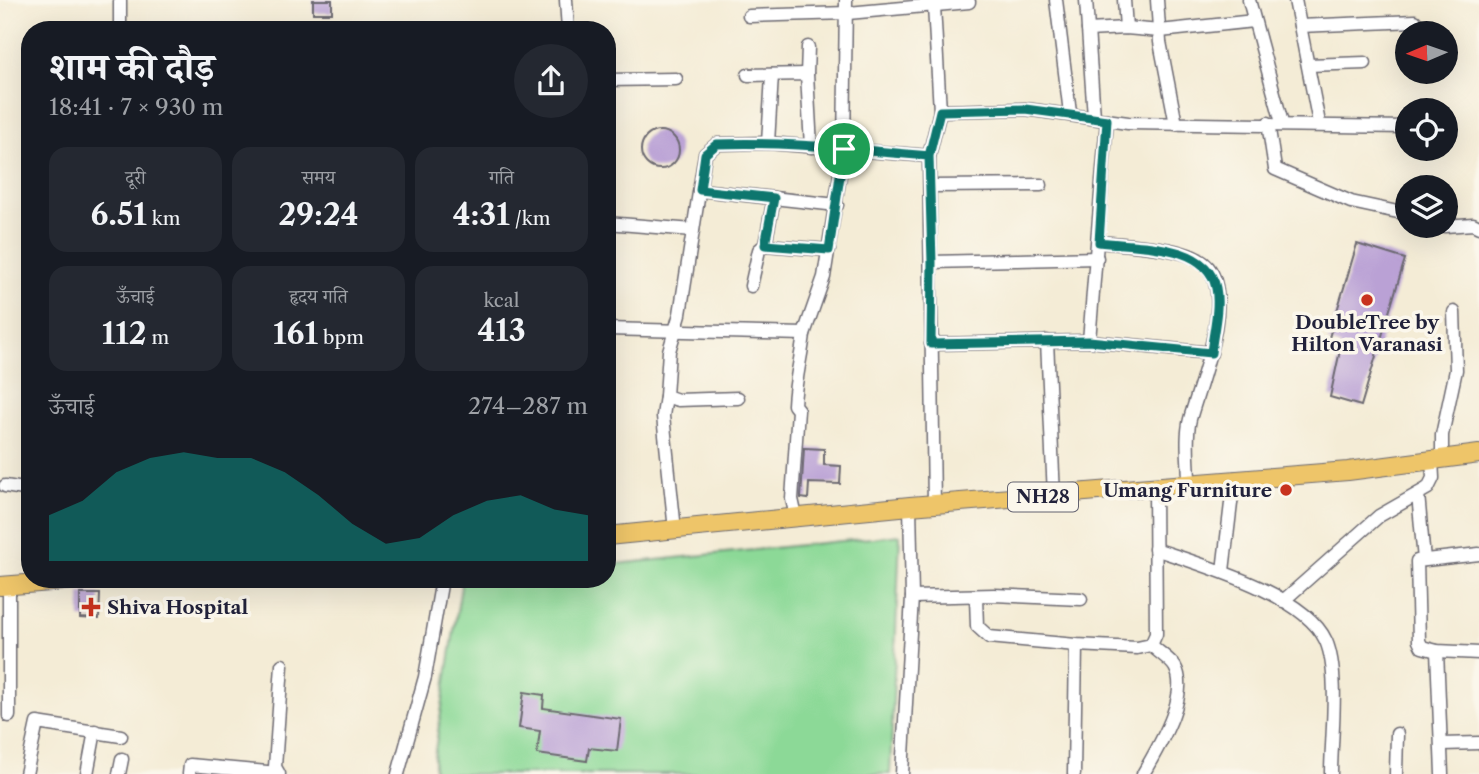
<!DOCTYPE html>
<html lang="hi">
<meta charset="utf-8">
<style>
body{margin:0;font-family:"Libre Caslon Text","Noto Serif Devanagari",serif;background:#242831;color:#f1f3f6;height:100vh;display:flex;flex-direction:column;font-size:26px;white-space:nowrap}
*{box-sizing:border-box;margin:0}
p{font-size:23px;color:#9ea1a6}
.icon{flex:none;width:38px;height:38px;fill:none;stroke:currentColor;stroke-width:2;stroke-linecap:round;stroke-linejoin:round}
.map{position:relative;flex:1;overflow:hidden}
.details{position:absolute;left:21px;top:21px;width:595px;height:567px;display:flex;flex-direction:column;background:#171b24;border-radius:28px;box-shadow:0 7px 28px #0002}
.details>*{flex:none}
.needle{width:46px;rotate:268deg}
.fabs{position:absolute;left:1395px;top:21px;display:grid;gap:14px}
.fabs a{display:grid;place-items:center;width:63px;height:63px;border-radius:50%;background:#171b24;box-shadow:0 7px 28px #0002;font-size:35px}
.pin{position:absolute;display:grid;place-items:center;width:60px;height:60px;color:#fff;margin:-30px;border:4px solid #fff;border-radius:50%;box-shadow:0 2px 7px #0007}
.round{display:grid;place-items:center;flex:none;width:74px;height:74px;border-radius:37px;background:#242831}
.summary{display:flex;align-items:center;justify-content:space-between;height:119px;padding:0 28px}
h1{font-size:38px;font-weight:700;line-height:52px}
.figures{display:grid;grid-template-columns:repeat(3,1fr);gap:10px;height:119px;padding:7px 28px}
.figures div{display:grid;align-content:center;border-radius:18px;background:#242831;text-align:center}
.figures b{font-size:30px;font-weight:700}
.figures small{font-size:19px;font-weight:400}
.figures p{font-size:19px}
.chart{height:196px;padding:14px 28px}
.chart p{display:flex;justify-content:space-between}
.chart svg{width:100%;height:126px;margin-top:7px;fill:#0f766e;opacity:.7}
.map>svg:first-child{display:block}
.green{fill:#8cd997;stroke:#577e69;stroke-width:2}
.building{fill:#baa1d5}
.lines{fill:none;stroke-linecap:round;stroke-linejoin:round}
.minor-casing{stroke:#6c6971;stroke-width:15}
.highway-casing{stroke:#6c6971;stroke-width:20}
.minor{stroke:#fff;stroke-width:12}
.highway{stroke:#eec569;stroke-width:18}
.route-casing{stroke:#fff;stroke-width:14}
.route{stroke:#0f766e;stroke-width:9}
.poi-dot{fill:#c8321e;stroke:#fbf7ec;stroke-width:2.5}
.labels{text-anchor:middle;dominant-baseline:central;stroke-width:7;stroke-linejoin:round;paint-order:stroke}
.shield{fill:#fbf7ec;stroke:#636270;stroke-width:2}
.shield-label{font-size:18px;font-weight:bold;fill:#22223b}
.poi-label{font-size:19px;font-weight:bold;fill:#22223b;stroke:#fbf7ec}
</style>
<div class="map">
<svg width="1479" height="774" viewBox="0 0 1479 774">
<rect width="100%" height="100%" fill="#fbf7ec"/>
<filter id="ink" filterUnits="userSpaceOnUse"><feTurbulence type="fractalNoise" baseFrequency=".0143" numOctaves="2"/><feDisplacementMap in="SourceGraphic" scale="14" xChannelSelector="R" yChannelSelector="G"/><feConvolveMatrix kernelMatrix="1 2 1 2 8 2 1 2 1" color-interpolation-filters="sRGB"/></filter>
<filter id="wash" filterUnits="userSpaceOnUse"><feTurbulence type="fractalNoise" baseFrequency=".00686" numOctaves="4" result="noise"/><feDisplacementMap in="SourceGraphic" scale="28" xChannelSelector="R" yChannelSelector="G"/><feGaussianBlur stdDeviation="1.57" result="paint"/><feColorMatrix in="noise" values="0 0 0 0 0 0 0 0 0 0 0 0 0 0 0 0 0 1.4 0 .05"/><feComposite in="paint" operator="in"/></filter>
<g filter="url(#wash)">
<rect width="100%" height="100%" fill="#f4ecd6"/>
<polygon class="green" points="900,535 890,774 434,774 434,757 462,580 607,579 607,565"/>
<g id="blocks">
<g class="building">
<rect x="313" y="0" width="19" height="13"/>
<circle cx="660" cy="150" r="19"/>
<polygon points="1357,244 1405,259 1361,406 1330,397 1341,346 1328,341"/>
<polygon points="804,448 824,449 824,465 841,466 840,484 809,483 808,499 801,498"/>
<polygon points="80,594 100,594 99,619 80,618"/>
<polygon points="524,692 544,695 543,708 621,719 617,751 589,748 587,761 537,754 540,731 519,728"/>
</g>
</g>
</g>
<g filter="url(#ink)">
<use href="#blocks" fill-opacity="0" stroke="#6c6971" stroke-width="2"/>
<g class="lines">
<g class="minor-casing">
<g id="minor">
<polyline points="120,0 120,30"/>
<polyline points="566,0 568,30"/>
<polyline points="1056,0 1070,113"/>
<polyline points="1086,0 1094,117"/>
<polyline points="1124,0 1126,28"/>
<polyline points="1157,0 1160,42 1176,124"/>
<polyline points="1249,0 1282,123"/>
<polyline points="1295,0 1319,123"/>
<polyline points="749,16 848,13 969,2"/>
<polyline points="1300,26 1415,21"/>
<polyline points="1088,30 1126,28 1160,31 1254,21"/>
<polyline points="1308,65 1365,63"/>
<polyline points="807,74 808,47"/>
<polyline points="748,75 807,74 811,147"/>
<polyline points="607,80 676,79"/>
<polyline points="940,111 1025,109 1128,123 1407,127"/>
<polyline points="1268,123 1275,169 1351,202 1407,214"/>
<polyline points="768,143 772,75"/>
<polyline points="931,186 1041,185"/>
<polyline points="700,190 837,205"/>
<polyline points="607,223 693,230"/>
<polyline points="1445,226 1473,224 1479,227"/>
<path d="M1099,242C1125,245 1191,246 1208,267C1234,300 1200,383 1190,419C1185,439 1189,462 1189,483"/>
<polyline points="765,245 829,250"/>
<polyline points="932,262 1097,258"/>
<polyline points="751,286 759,250 765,245 774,198"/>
<polyline points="607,329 804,334 824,277 844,149 846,0"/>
<polyline points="1047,341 1054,496"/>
<polyline points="1089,341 1107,120"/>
<polyline points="931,344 1089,341 1211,353"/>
<polyline points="666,396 663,416 675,530"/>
<polyline points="738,398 678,400 666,396 669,351 680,314 705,154 717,144 768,143 929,156"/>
<polyline points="1442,458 1442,435 1456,370 1454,312"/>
<polyline points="5,486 30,490"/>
<polyline points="1418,494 1424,560"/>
<polyline points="934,505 929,156 940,111 934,6"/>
<path d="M796,517L792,499L798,410L794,405C795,380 801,359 804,334"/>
<path d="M1155,549C1202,565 1305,594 1326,641C1340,674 1331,737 1331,774"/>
<polyline points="1479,554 1417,561 1419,641 1422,647 1437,651 1479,653"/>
<polyline points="1223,571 1234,478"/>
<polyline points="9,585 9,716"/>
<polyline points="912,597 994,595 1081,599"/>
<polyline points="976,598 977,626 989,637 1076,645 1137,648 1151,645 1156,634 1155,486"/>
<polyline points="1283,601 1379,516 1428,488 1433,478 1432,459"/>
<polyline points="1437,651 1442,774"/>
<polyline points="1442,744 1479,743"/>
<polyline points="26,774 37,723 121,736"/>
<polyline points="87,774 95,731"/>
<polyline points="119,774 122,759"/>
<polyline points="189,774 190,765 278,773"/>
<polyline points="279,774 275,767 282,665"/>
<polyline points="398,774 425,677 442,579"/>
<polyline points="902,774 912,597 910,506"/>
<polyline points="1074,774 1076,645"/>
<path d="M1143,774C1157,749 1191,695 1175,667C1170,659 1158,652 1151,645"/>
<polyline points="1396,774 1397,734"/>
</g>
</g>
<g class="highway-casing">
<g id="highway">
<polyline points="607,536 910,506 1348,471 1479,454"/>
<polyline points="0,586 90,579"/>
</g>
</g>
<use href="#minor" class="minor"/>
<use href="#highway" class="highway"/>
</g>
</g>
<g class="lines" filter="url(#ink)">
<g class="route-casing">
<path id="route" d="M844,149L829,250L765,245L774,198L700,190L705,154L717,144C787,141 859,150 929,156L932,262L931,344L1089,341L1211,353C1213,333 1220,308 1216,288C1207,242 1136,247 1099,242L1107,120L1025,109L940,111L929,156L844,149"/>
</g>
<use href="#route" class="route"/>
</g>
<g class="poi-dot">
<circle cx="1367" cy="300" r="7"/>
<circle cx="1286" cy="490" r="7"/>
<path d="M87.5 596.5h7v7h7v7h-7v7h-7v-7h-7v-7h7z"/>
</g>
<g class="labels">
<rect class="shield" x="1008" y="482.5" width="70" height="29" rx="5"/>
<g class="shield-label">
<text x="1043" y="497">NH28</text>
</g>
<g class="poi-label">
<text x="1367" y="322">DoubleTree by<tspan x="1367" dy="22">Hilton Varanasi</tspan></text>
<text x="1272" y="490" text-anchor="end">Umang Furniture</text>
<text x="107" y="607" text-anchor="start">Shiva Hospital</text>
</g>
</g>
</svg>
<div class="fabs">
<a><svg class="needle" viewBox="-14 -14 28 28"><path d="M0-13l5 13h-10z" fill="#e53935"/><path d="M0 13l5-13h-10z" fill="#9ea1a6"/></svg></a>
<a><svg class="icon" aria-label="locate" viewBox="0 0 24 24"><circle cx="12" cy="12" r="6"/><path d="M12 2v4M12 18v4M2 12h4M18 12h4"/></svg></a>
<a><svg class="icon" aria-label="layers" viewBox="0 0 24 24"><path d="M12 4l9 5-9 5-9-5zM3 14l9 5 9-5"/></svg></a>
</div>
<div class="pin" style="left:844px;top:149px;background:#1e9e55"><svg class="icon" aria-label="arrive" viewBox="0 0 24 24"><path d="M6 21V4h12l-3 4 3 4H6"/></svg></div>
<section class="details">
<div class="summary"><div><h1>शाम की दौड़</h1><p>18:41 · 7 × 930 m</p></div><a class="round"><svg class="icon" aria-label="share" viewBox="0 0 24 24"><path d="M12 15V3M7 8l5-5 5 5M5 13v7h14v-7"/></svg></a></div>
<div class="figures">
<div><p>दूरी</p><b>6.51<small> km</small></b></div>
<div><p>समय</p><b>29:24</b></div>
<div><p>गति</p><b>4:31<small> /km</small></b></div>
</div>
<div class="figures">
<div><p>ऊँचाई</p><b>112<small> m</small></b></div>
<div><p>हृदय गति</p><b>161<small> bpm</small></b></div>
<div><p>kcal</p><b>413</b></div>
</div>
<div class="chart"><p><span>ऊँचाई</span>274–287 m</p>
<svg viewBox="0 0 160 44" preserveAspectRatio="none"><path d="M0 44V28L10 23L20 13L30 8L40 6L50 8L60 8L70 13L80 21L90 31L100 38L110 36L120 28L130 23L140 21L150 26L160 28V44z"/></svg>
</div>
</section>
</div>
